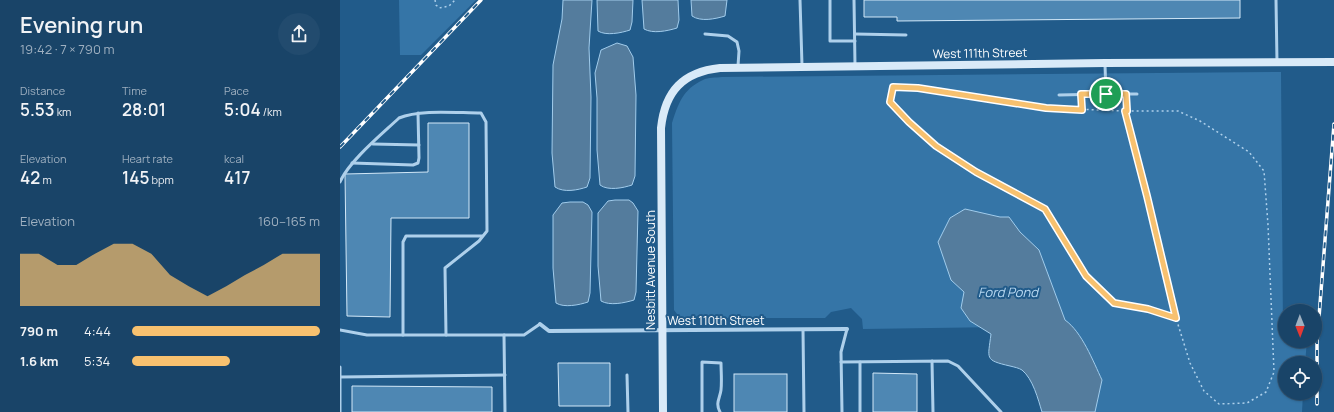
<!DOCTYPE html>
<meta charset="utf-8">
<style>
body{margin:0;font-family:Manrope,sans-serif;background:#224b6e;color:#f1f3f6;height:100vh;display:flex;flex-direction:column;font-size:15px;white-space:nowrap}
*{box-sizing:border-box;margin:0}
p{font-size:13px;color:#9fb0c0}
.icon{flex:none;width:22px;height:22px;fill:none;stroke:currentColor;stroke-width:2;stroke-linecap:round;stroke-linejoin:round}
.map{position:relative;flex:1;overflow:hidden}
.sheet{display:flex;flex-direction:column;background:#194468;width:340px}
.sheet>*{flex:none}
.needle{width:26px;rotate:179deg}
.controls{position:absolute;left:938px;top:304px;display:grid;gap:8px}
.controls a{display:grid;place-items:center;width:44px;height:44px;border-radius:50%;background:#194468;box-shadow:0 1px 3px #0004,0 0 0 1px #375c7c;font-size:20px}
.pin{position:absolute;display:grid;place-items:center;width:34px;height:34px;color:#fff;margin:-17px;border:2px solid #fff;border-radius:50%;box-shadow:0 1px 4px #0007}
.round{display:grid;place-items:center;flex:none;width:42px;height:42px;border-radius:21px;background:#224b6e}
.head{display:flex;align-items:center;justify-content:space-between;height:68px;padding:0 20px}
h1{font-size:22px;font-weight:600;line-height:30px}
.metrics{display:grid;grid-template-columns:repeat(3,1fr);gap:6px;height:68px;padding:4px 20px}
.metrics div{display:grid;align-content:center}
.metrics b{font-size:17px;font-weight:600}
.metrics small{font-size:11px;font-weight:400}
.metrics p{font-size:11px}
.chart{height:112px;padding:8px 20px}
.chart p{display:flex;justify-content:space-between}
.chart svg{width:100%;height:72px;margin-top:4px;fill:#f7c16f;opacity:.7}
ul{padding:0 20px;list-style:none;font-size:13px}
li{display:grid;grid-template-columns:64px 48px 1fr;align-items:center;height:30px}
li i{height:10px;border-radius:5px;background:#f7c16f}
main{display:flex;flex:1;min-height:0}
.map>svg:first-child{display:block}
.green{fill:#3575a7}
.water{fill:#547c9d;stroke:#a1ccec}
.building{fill:#4e87b3;stroke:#d2e8f8}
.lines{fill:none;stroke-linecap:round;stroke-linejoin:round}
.path{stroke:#aed0eb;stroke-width:1.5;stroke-dasharray:2 3;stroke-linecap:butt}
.lane{stroke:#aed0eb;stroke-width:3}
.street{stroke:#aed0eb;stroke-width:4}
.secondary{stroke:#d9eaf8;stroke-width:8}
.rail-casing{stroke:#fff;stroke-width:3.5}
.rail{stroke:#215b8a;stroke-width:2;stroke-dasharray:6;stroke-linecap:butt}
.route-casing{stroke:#fff;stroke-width:8}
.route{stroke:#f7c16f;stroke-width:5}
.labels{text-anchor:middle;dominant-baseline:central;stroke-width:4;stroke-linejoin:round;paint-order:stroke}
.street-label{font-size:12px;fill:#fff;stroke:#215b8a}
.water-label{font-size:13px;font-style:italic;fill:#b9d9f2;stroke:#215b8a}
</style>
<main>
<section class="sheet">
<div class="head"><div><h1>Evening run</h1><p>19:42 · 7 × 790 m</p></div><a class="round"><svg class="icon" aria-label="share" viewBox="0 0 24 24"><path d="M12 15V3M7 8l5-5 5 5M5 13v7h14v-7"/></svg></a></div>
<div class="metrics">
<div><p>Distance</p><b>5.53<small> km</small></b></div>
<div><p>Time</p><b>28:01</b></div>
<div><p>Pace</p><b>5:04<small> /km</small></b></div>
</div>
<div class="metrics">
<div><p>Elevation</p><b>42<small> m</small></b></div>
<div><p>Heart rate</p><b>145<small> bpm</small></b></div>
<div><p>kcal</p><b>417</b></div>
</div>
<div class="chart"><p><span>Elevation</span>160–165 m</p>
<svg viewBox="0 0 160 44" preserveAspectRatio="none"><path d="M0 44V12L10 12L20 19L30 19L40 12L50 6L60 6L70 12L80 25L90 32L100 38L110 32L120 25L130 19L140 12L150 12L160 12V44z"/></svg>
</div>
<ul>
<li><b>790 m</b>4:44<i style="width:100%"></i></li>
<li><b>1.6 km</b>5:34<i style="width:52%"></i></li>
</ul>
</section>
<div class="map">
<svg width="994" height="412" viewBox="0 0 994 412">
<rect width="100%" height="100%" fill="#215b8a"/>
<g class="green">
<polygon points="59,0 136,0 81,55 60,55"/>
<path d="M941,72L943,331L945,332V341H967L965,363H945V393H963L962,412H725L722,326L523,329L522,319L511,308L491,312L485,318H340L334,310L332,123C338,104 343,89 363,80C368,77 376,78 382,77Z"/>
</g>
<g class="water">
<path d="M223,0H252L249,48L251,97L250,178L247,187C238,190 224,193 215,187L212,153L213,65L222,19Z"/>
<path d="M257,0H293L292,22L290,30C281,33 266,36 258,31Z"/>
<path d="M302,0H338L339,20L337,28C327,31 313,34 304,29Z"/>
<path d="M351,0H387L385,16C375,19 361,22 352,16Z"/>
<path d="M277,43L287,46L293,57L296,95L295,176L292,185C283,188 268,191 260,185L257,150V98L255,73L261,50Z"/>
<path d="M275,200H289L293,203L298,211L296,292L294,300C284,303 270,306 261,301L258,266V213L268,201Z"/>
<path d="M230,202H243L248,205L252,212L250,293L248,302C239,305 224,308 216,303L213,268V215L222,203Z"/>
<path d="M625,209L660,217H669L680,232L699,250L725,320C742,332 753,361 762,380L755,412H702C698,399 693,379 682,370C679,368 674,367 670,366C644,360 648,359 651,334L630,321L621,308L624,292L611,280L598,242L610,218Z"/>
</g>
<g class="building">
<polygon points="524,0 900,0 900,18 557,21 557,17 524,17"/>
<polygon points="88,123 129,123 129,218 51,218 50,317 7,316 5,174 88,172"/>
<polygon points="218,363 270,363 270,406 219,406"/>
<polygon points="533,373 577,374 577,412 533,412"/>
<rect x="394" y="374" width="53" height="38"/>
<polygon points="12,386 152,387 152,412 12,412"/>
</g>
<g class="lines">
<g class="path">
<polyline points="95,0 96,5 99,8 109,6 115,0"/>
<polyline points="786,99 787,111"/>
<polyline points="741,100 742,109"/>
<polyline points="785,111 807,196 836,318 850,363 864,391 879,404 907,403 926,392 934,372 928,225 924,171 909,152 860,121 838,111 785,111 706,108 578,88 553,87 551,102 569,122 596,146 636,172 705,209 747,276 774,303 808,309 836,318"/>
</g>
<g class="lane">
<polyline points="460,0 462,65"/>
<polyline points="490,0 490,41 515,41"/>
<polyline points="514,0 515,65"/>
<polyline points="936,0 937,62"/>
<polyline points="365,34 388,36 397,42 399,51 398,66"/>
<polyline points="515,34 566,35"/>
<polyline points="765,65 766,94 797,94"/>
<polyline points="719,95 766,94"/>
<polyline points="33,144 79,145"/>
<polyline points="12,163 73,165 78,163 79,158 78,113"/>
<path d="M0,182C9,161 42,134 59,118C80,109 117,113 141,113L146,122L147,231L139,241L105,268L106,335H184L200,324"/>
<polyline points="0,330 27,335 106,335"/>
<polyline points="463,330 464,412"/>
<polyline points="63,335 63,242 66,236 142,236"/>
<polyline points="164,335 165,412"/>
<polyline points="592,361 593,412"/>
<polyline points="501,362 608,361 618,366 661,412"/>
<polyline points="520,362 520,412"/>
<polyline points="0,367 0,412"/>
<polyline points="287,375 288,412"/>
<polyline points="0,377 165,375"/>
<path d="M362,412V362L381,363C381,371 382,381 381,390C380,398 375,403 380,412"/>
<polyline points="502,412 501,352 507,329"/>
</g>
<polyline class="street" points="200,324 209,331 507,329"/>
<path class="secondary" d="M323,412L321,128C325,91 343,72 380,68L765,63L994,62"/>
<g class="rail-casing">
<g id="rail">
<polyline points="0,147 141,0"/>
<polyline points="977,404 977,343 994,124"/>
</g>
</g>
<use href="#rail" class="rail"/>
</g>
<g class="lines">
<g class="route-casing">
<polygon id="route" points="553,87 578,88 706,108 742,110 741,94 786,94 787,111 785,111 807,196 836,318 808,309 774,303 746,276 705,209 636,172 596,146 569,122 550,102"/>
</g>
<use href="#route" class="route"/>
</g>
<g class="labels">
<g class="street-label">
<text transform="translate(640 53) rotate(-1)">West 111th Street</text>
<text transform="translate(310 270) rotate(-90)">Nesbitt Avenue South</text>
<text x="376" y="320">West 110th Street</text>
</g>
<g class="water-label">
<text x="668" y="292">Ford Pond</text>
</g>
</g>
</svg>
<div class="controls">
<a><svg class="needle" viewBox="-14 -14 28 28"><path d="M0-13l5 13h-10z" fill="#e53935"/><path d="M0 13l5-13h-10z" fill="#9fb0c0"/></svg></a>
<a><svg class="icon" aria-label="locate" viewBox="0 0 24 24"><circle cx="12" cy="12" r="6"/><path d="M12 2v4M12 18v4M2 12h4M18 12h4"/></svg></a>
</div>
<div class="pin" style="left:766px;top:94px;background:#1e9e55"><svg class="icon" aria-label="arrive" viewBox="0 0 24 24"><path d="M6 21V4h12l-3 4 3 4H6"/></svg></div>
</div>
</main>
